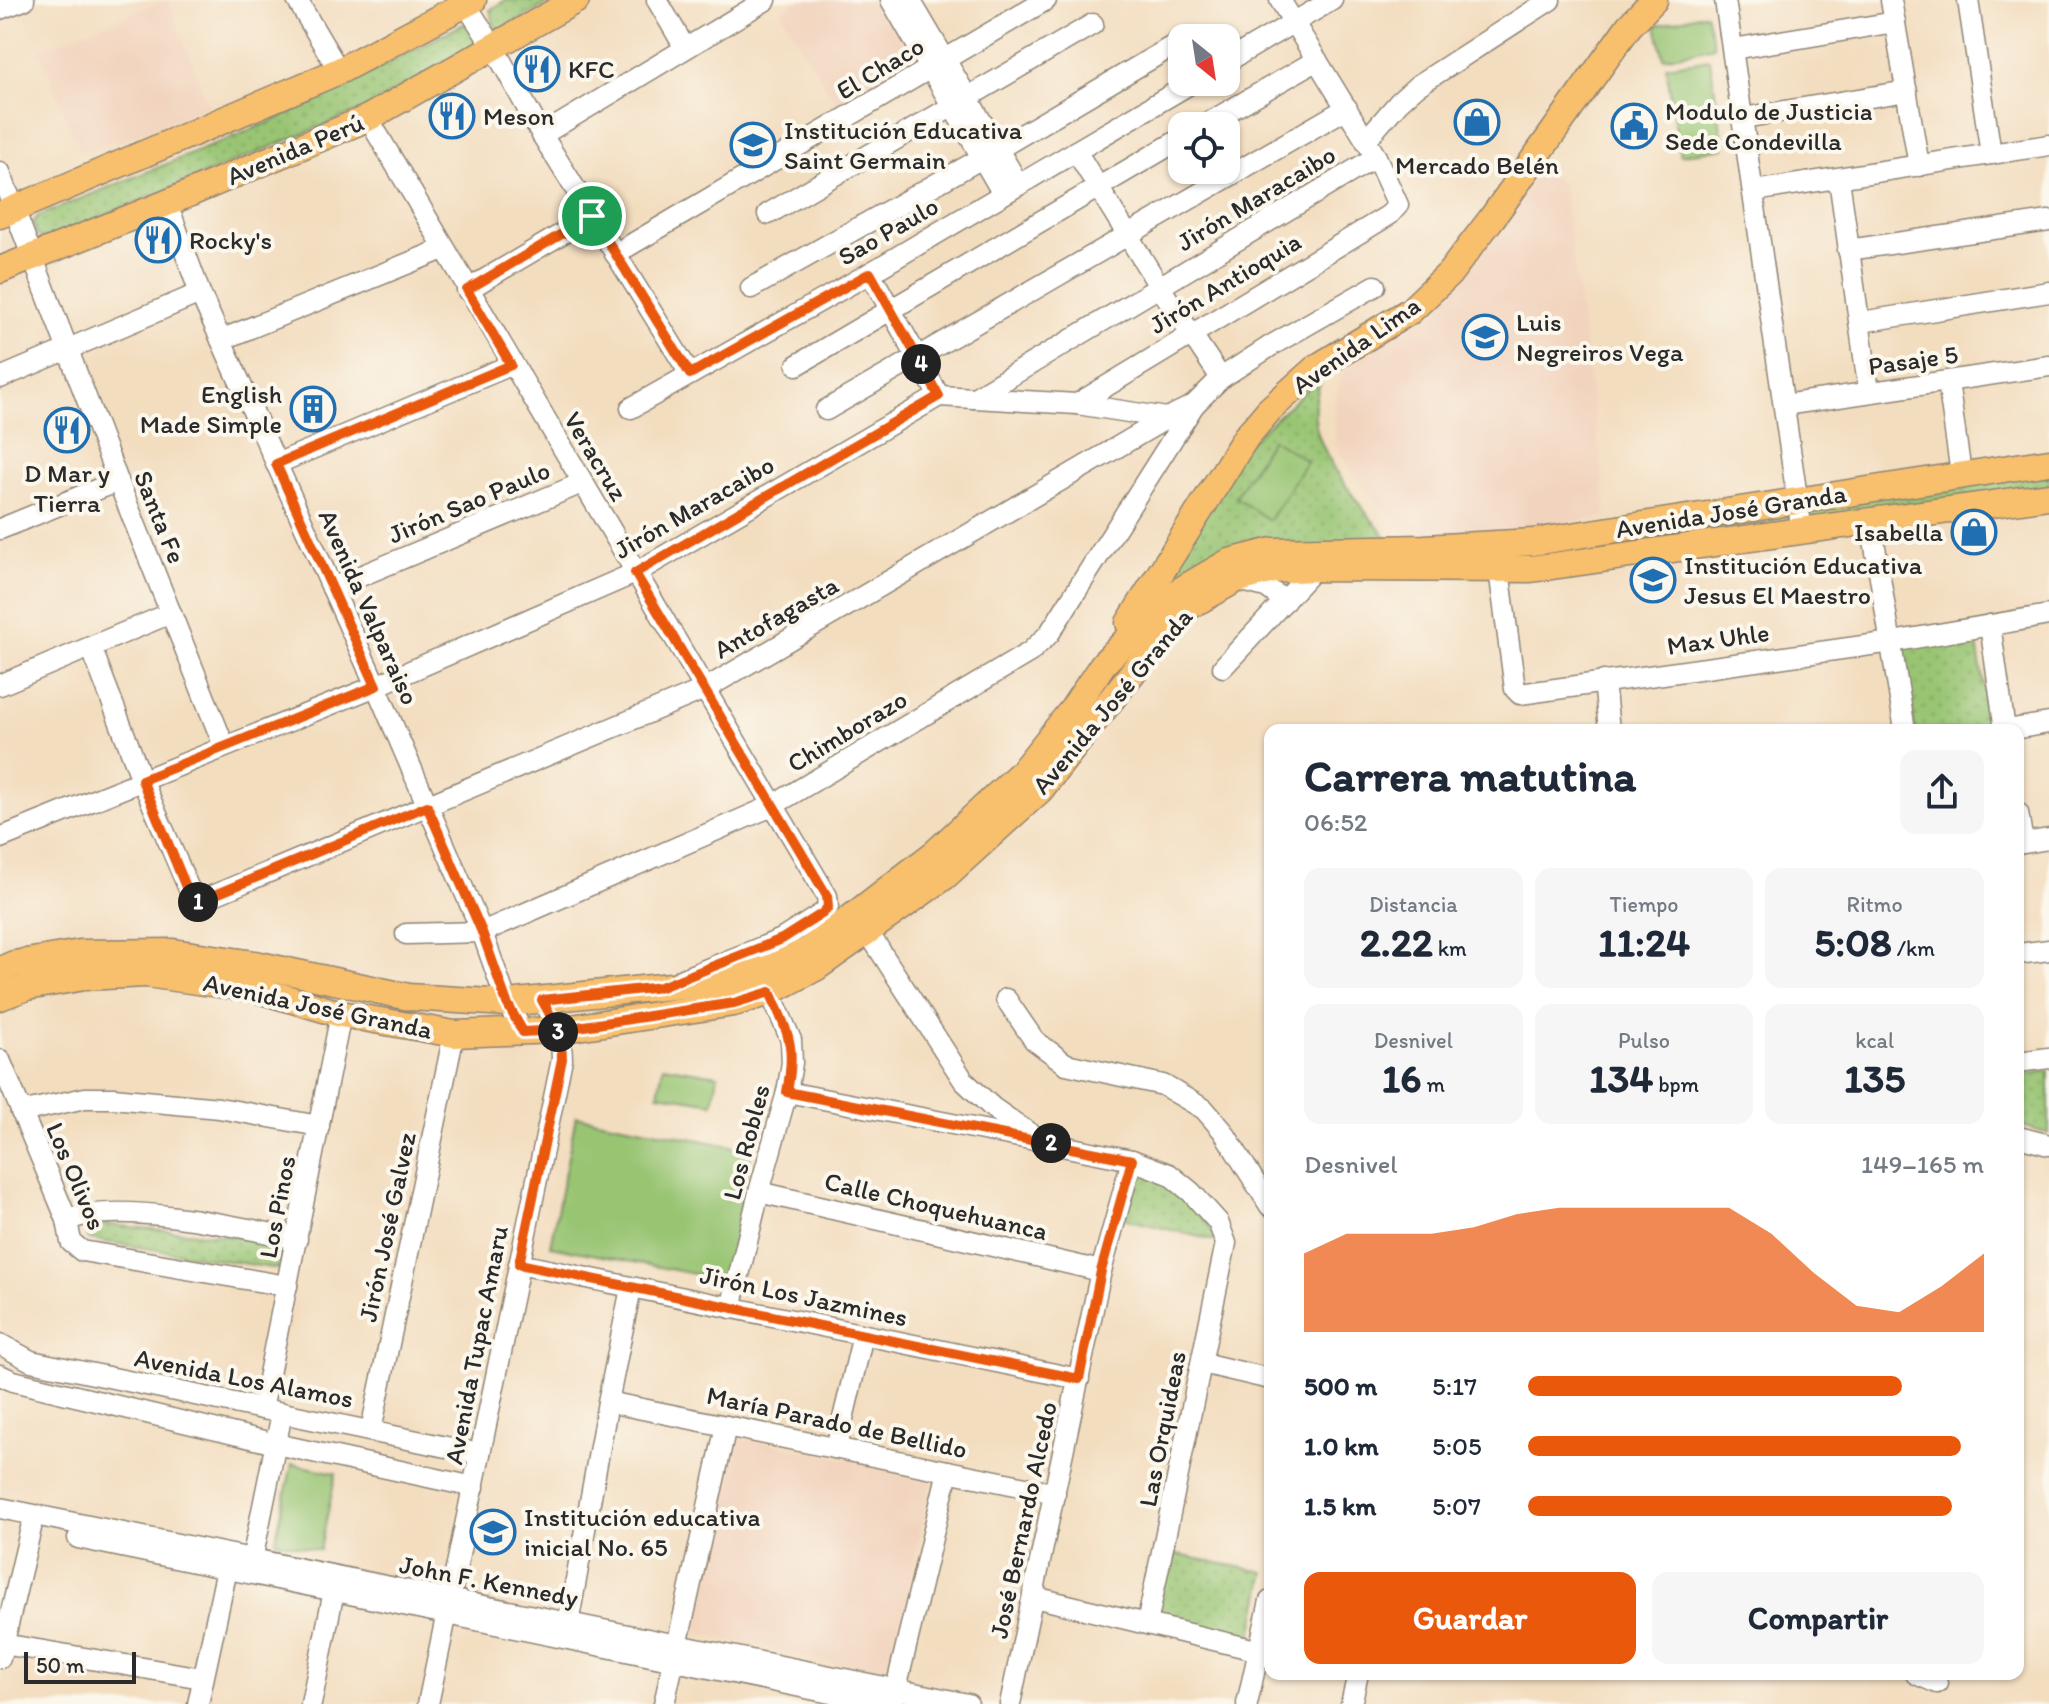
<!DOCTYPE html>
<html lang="es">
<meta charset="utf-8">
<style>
body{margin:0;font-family:Itim,sans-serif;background:#f6f6f7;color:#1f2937;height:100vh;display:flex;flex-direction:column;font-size:30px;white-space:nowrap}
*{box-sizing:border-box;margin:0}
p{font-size:26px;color:#747a83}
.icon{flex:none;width:44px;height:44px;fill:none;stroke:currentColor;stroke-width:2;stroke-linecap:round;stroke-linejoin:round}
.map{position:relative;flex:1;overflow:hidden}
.details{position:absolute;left:1264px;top:724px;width:760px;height:956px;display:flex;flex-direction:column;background:#fff;border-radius:16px;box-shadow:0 2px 6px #0004}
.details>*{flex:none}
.needle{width:52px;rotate:150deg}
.buttons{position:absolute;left:1168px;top:24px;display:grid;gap:16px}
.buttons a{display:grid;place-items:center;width:72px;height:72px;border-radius:16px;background:#fff;box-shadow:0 2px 6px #0004;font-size:40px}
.scale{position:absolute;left:24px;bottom:20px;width:112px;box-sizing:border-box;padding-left:8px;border:4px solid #2b2b2b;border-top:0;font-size:22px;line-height:28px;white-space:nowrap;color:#2b2b2b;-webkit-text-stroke:6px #fbf7ec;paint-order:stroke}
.pin{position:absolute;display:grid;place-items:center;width:68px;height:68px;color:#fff;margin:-34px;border:4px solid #fff;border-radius:50%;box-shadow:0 2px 8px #0007}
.km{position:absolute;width:40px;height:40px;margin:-20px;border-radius:50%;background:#222;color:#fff;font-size:22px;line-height:40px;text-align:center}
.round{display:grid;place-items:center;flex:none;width:84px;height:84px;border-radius:16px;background:#f6f6f7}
.headline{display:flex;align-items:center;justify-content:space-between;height:136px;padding:0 40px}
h1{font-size:44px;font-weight:700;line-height:60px}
.stats{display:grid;grid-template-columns:repeat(3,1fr);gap:12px;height:136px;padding:8px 40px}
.stats div{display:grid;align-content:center;border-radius:16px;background:#f6f6f7;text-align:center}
.stats b{font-size:40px;font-weight:700}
.stats small{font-size:22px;font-weight:400}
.stats p{font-size:22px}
.chart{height:224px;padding:16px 40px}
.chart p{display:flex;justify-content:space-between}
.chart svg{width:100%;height:144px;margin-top:8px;fill:#ea580c;opacity:.7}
.primary-button{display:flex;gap:16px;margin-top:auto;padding:16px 40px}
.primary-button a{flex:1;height:92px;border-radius:16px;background:#ea580c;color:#fff;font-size:32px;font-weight:700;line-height:92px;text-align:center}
.primary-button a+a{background:#f6f6f7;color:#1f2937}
ul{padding:0 40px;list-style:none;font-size:26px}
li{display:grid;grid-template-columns:128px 96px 1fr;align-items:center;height:60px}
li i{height:20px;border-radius:10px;background:#ea580c}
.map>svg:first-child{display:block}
.built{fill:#f2d4be}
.park{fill:url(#park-dots);stroke:#62784f;stroke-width:2}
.garden{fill:#99c573;stroke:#62784f;stroke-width:2}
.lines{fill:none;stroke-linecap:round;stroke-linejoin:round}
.minor-casing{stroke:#8f8475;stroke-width:23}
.major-casing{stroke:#8f8475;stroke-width:29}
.minor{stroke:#fff;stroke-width:20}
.major{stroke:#f8bf6c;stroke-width:26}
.route-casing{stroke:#fff;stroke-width:16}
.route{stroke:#ea580c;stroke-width:10}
.labels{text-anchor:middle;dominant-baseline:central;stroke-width:8;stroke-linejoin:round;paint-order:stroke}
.street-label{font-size:26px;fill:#2b2b2b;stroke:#fbf7ec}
.poi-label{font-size:26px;fill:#2b2b2b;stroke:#fbf7ec;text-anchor:start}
</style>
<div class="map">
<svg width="2049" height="1704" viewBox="0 0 2049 1704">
<defs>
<pattern id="park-dots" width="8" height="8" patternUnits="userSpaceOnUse" patternTransform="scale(2)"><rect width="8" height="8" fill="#99c573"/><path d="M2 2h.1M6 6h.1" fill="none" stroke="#84a964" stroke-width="1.8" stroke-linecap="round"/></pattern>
</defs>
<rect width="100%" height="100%" fill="#fbf7ec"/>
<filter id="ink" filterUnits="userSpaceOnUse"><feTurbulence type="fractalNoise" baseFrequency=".0125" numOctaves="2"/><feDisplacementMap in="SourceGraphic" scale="16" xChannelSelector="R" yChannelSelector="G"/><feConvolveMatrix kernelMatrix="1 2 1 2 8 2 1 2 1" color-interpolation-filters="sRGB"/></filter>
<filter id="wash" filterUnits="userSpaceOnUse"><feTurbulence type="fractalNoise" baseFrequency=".006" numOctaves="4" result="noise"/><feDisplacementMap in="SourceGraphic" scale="32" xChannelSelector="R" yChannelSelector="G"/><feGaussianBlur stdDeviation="1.8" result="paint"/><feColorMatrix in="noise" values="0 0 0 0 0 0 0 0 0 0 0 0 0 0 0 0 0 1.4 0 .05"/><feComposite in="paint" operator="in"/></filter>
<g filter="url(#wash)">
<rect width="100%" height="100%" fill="#f3ddbf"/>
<g class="built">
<polygon points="164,0 168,0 209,106 115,144 112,141 81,153 39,50"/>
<polygon points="799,0 872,0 879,13 886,13 914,63 838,107 780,11"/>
<polygon points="1541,170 1563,184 1606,501 1605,517 1413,541 1352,473 1335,445 1334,404 1347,361 1427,313"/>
<polygon points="735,1436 932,1478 890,1675 696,1633"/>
</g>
<g class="park">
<polygon points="506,0 554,0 502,30 495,27 490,10"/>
<polygon points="463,24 469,25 476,36 475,45 366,108 46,239 41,238 36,233 33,222 38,216 270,122 347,85"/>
<path d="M1322,376C1318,390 1313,404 1315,419C1318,456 1366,514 1390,541L1165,599L1166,576L1241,449Z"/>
<polygon points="2049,466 2049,486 1639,542 1639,532"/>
<polygon points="1975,632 1991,730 1915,730 1902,644"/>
<polygon points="2049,1071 2049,1134 2018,1125 2018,1075"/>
<polygon points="1138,1166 1180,1188 1221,1242 1126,1219"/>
<polygon points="88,1223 282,1241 279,1269 87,1239"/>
<polygon points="1167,1553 1265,1572 1250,1645 1153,1623"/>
</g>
<g class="garden">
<polygon points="1706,13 1714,46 1664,58 1656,26"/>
<polygon points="1710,59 1724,148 1680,155 1666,66"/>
<polygon points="1272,439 1307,461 1269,520 1235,497"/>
<polygon points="663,1066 718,1075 713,1103 658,1094"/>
<polygon points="576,1116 752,1150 726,1280 550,1246"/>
<polygon points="292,1464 336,1473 320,1550 275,1541"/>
</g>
</g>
<g filter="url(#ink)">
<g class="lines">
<g class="minor-casing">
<g id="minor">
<polyline points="297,0 339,71"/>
<polyline points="463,0 494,48 542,135 690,374"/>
<polyline points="657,0 685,48"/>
<polyline points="891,0 1003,194"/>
<polyline points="910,0 1019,185"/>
<polyline points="1725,0 1802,532"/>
<polyline points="1891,0 1919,166"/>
<polyline points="1968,0 1991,154"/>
<polyline points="0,9 24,0"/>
<polyline points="1733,49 1895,22"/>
<polyline points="1226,62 1332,0"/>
<polyline points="368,118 827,896 828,907 823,913 782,939 680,980"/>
<polyline points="1743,118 1907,91"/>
<polyline points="1203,126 1317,60"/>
<polyline points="542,135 766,0"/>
<polyline points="1366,140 1399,102 1417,86 1550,0"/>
<polyline points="1076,151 1159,286 1221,378"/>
<polyline points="0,172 118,481 224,746"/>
<polyline points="1839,179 1869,392"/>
<polyline points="1754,191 2049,145"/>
<polyline points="167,203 200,293 376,686 482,932 507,1003 523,1032"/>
<polyline points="768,214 1093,24"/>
<polyline points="1848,250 2049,221"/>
<polyline points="615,254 1046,0"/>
<polyline points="870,273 939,396"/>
<polyline points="751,288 998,149 1176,44"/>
<polyline points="467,290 592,216"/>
<polyline points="1861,322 2049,292"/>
<polyline points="221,340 443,249"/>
<polyline points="797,365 1182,138"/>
<polyline points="0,378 200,293"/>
<polyline points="1948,382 1961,474"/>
<polyline points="974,398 1376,157"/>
<polyline points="1077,404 1389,215 1398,205 1376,157 1280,0"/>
<polyline points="1784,405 2049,366"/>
<polyline points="631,408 870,273 1193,82"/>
<polyline points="826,410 1347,108"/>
<polyline points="276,464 511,365"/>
<polyline points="1871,522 1905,730"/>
<polyline points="0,529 118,481"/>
<polyline points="1499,570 1515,689 1520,694 1892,642 2049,615"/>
<polyline points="1239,580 1266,587 1285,601"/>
<polyline points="332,588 582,483"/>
<polyline points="1990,625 2005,730"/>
<polyline points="91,647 142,780 195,903 705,689 1167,418 1194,405 1221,378 1272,345 1375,286"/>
<polyline points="1223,667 1315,568"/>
<polyline points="1604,681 1609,730"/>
<polyline points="0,685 171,613"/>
<polyline points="2007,730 2049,723"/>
<polyline points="2018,813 2023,843"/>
<polyline points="0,838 376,686 635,573 939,396 1077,404 1167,418"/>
<polyline points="2018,844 2049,839"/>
<polyline points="868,932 964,1081 993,1108 1042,1142 1132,1160 1169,1174 1191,1192 1218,1222 1226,1243 1147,1624"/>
<polyline points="406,934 482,932 772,806 1030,652 1049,634 1194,405"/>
<polyline points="2018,954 2049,950"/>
<polyline points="1006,999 1034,1040 1066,1064 1163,1085 1204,1109 1223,1131 1270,1206"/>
<polyline points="0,1060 67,1220 71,1242 82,1251 287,1286"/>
<polyline points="2018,1062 2049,1058"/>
<polyline points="787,1092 1035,1140"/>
<polyline points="21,1112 85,1098 113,1098 219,1108 319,1126"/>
<polyline points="2018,1137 2049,1145"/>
<polyline points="759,1192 1101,1271"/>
<path d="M67,1220C121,1200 240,1227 297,1239"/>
<polyline points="519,1264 1079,1379"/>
<polyline points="731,1308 759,1192 787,1092 792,1063 791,1040 770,992"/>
<polyline points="0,1344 31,1361 480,1454"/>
<polyline points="1202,1363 1270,1379"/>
<polyline points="0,1375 13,1381 276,1444 474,1487"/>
<polyline points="608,1402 1055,1493"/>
<polyline points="262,1409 341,1014"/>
<polyline points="371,1430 454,1034"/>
<polyline points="836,1448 863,1335"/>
<polyline points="0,1508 968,1704"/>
<polyline points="78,1538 884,1704"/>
<polyline points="250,1570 282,1413"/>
<polyline points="1034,1597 1260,1651"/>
<polyline points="568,1624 608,1402 631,1288"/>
<polyline points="3,1644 202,1678"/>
<polyline points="0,1658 31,1528"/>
<polyline points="1916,1674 1937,1683"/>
<polyline points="893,1701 948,1471"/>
<polyline points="198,1704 227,1569"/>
<polyline points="311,1704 334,1591"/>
<path d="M428,1704L562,1059C562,1036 553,1019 542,1000"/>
<polyline points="664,1704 726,1426"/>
<polyline points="1010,1704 1101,1271 1132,1160"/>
<polyline points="1247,1704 1270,1601"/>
<polyline points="1351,1704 1358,1674"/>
</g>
</g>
<g class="major-casing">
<g id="major">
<polyline points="0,215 339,71 473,0"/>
<polyline points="0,270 167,203 368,118 576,0"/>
<polyline points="1129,623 1246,437 1269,410 1316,368 1410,311 1449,274 1492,218 1629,26 1654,0"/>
<polyline points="0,970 14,964 80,953 173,952 255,964 409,997 507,1003 729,980 771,968 809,950 935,853 1023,771 1072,710 1103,664 1169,597 1229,562 1272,551 1424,548 1533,542 2049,462"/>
<polyline points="0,997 27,987 84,977 146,974 255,989 341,1014 454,1034 558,1030 734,1003 770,992 817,967 944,877 1040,790 1181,611 1235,580 1274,570 1315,568 1531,569 2049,496"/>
</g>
</g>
<use href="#minor" class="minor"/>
<use href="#major" class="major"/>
</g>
</g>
<g class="lines" filter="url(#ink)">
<g class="route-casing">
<path id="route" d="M592,216L467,290L511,365L276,464L376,686L142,780L188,892L195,903L427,806L482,932L507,1003L523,1032L558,1030L734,1003L770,992C789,1036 796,1044 787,1092L1132,1160L1101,1271L1079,1379L519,1264L562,1059C562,1036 553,1019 542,1000L661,987L782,939L823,913L828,907L827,896L635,573L939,396L870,273L690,374L592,216"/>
</g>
<use href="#route" class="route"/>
</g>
<defs>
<g id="restaurant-ring" transform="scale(2.3)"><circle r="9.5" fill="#fbf7ec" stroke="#1f6fb2" stroke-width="1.5"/><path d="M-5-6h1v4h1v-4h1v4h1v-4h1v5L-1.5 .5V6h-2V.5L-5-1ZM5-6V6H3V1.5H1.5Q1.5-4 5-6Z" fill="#1f6fb2"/></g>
<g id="shop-ring" transform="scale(2.3)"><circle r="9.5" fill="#fbf7ec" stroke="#1f6fb2" stroke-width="1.5"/><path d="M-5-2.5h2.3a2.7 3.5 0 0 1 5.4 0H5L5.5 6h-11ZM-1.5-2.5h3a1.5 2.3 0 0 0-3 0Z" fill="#1f6fb2"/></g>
<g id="civic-ring" transform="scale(2.3)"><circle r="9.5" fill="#fbf7ec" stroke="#1f6fb2" stroke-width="1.5"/><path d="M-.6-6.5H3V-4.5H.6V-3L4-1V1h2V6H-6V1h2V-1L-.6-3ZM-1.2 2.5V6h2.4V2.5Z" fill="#1f6fb2"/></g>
<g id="school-ring" transform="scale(2.3)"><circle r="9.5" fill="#fbf7ec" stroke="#1f6fb2" stroke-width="1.5"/><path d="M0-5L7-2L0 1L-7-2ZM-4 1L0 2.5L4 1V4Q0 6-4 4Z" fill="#1f6fb2"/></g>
<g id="building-ring" transform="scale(2.3)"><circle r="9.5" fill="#fbf7ec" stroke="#1f6fb2" stroke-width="1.5"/><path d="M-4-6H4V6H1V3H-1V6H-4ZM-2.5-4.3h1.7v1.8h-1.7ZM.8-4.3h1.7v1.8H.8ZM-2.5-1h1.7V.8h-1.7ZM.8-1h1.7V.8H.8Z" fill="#1f6fb2"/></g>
</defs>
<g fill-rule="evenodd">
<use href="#restaurant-ring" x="537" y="69"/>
<use href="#restaurant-ring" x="452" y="116"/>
<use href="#shop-ring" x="1477" y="122"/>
<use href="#civic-ring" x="1634" y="126"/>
<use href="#school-ring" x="753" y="145"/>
<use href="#restaurant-ring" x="158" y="240"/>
<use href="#school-ring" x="1485" y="337"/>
<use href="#building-ring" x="313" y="409"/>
<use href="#restaurant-ring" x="67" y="430"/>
<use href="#shop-ring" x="1974" y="532"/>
<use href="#school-ring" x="1653" y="580"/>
<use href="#school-ring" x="493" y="1532"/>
</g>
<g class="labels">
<g class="street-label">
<text transform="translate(880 68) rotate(-31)">El Chaco</text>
<text transform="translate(295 149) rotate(-23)">Avenida Perú</text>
<text transform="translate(1256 198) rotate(-31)">Jirón Maracaibo</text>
<text transform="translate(888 231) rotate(-30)">Sao Paulo</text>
<text transform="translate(1225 283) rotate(-31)">Jirón Antioquia</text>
<text transform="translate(1356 345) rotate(-35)">Avenida Lima</text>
<text transform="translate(1913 360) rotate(-8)">Pasaje 5</text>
<text transform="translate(596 456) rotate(59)">Veracruz</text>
<text transform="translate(469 502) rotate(-23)">Jirón Sao Paulo</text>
<text transform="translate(694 507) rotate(-30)">Jirón Maracaibo</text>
<text transform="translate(1731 511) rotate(-9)">Avenida José Granda</text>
<text transform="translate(160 517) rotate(68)">Santa Fe</text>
<text transform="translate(369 607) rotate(66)">Avenida Valparaiso</text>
<text transform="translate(776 617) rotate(-30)">Antofagasta</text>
<text transform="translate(1718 639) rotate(-8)">Max Uhle</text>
<text transform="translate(1112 701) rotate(-50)">Avenida José Granda</text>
<text transform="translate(847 731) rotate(-31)">Chimborazo</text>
<text transform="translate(318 1006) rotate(12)">Avenida José Granda</text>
<text transform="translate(746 1142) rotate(-75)">Los Robles</text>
<text transform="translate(76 1176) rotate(67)">Los Olivos</text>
<text transform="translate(936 1206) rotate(13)">Calle Choquehuanca</text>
<text transform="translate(277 1207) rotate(-79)">Los Pinos</text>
<text transform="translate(387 1227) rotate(-78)">Jirón José Galvez</text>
<text transform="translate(804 1296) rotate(12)">Jirón Los Jazmines</text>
<text transform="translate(476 1345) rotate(-79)">Avenida Tupac Amaru</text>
<text transform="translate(244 1378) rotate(11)">Avenida Los Alamos</text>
<text transform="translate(837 1422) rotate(12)">María Parado de Bellido</text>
<text transform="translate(1162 1429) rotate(-79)">Las Orquideas</text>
<text transform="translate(1023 1520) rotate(-78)">José Bernardo Alcedo</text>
<text transform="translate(489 1581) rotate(11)">John F. Kennedy</text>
</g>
<g class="poi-label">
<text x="568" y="69">KFC</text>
<text x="1665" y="111">Modulo de Justicia<tspan x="1665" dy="30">Sede Condevilla</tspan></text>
<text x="483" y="116">Meson</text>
<text x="784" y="130">Institución Educativa<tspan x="784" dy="30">Saint Germain</tspan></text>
<text x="1477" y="165" text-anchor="middle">Mercado Belén</text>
<text x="189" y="240">Rocky's</text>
<text x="1516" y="322">Luis<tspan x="1516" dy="30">Negreiros Vega</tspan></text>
<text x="282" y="394" text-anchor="end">English<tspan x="282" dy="30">Made Simple</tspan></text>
<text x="67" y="473" text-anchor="middle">D Mar y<tspan x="67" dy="30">Tierra</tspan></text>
<text x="1943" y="532" text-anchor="end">Isabella</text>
<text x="1684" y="565">Institución Educativa<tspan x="1684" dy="30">Jesus El Maestro</tspan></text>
<text x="524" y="1517">Institución educativa<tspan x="524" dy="30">inicial No. 65</tspan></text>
</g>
</g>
</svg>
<div class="buttons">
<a><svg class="needle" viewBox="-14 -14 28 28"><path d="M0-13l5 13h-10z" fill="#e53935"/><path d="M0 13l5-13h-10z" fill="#747a83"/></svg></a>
<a><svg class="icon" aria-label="locate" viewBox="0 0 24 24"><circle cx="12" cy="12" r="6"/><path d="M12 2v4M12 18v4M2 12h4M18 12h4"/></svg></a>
</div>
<div class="scale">50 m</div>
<div class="pin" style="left:592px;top:216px;background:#1e9e55"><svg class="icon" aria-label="arrive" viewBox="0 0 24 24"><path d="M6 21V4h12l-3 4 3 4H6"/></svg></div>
<b class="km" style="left:198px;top:902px">1</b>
<b class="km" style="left:1051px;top:1143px">2</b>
<b class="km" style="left:558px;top:1032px">3</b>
<b class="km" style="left:921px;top:364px">4</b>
<section class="details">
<div class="headline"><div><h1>Carrera matutina</h1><p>06:52</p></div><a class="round"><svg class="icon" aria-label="share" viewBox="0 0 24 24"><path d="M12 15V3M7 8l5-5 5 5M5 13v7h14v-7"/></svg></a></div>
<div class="stats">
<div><p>Distancia</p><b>2.22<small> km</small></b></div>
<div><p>Tiempo</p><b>11:24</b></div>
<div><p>Ritmo</p><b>5:08<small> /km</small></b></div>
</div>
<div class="stats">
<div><p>Desnivel</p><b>16<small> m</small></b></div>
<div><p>Pulso</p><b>134<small> bpm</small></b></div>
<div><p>kcal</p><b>135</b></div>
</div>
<div class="chart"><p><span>Desnivel</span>149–165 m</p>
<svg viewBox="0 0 160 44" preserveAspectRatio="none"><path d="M0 44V20L10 14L20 14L30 14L40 12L50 8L60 6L70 6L80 6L90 6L100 6L110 14L120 26L130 36L140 38L150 30L160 20V44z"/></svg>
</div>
<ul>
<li><b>500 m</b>5:17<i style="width:82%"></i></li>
<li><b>1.0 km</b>5:05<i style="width:95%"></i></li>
<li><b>1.5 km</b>5:07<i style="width:93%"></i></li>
</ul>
<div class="primary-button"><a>Guardar</a><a>Compartir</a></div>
</section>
</div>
